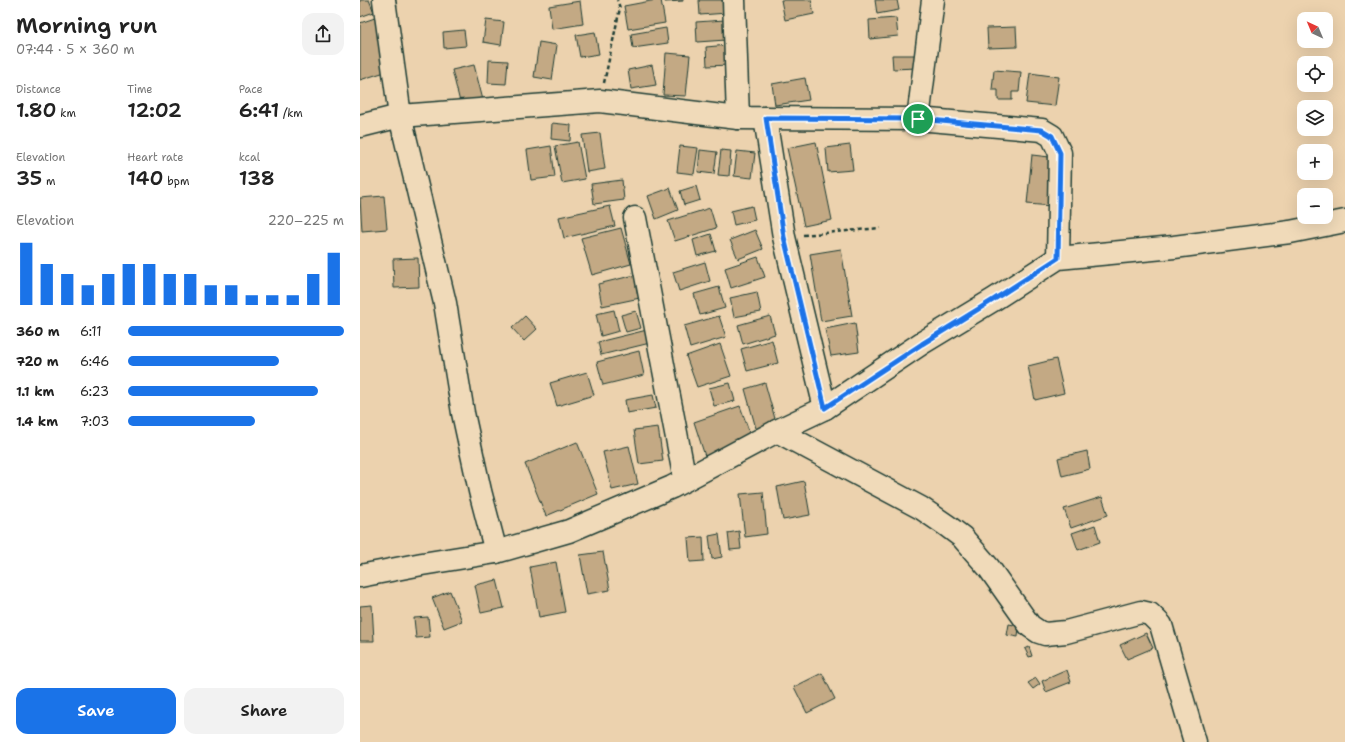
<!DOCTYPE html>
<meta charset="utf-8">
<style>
body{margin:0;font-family:"Shantell Sans",sans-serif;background:#f2f2f2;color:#222;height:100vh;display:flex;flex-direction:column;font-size:15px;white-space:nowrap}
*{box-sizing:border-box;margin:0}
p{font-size:13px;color:#767676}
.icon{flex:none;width:22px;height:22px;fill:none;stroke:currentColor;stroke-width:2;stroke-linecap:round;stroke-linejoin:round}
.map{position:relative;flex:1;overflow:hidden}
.side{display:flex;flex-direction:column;background:#fff;width:360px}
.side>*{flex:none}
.needle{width:26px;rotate:316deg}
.tools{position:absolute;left:937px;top:12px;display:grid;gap:8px}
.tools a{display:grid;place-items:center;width:36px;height:36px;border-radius:8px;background:#fff;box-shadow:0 4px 16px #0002;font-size:20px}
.pin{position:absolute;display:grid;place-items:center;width:34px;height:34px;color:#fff;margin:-17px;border:2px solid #fff;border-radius:50%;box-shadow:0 1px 4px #0007}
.round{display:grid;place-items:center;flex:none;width:42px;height:42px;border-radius:12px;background:#f2f2f2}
.headline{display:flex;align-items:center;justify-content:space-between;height:68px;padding:0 16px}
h1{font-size:22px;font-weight:600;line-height:30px}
.metrics{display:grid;grid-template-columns:repeat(3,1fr);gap:6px;height:68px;padding:4px 16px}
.metrics div{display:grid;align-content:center}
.metrics b{font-size:20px;font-weight:600}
.metrics small{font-size:11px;font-weight:400}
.metrics p{font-size:11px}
.chart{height:112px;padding:8px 16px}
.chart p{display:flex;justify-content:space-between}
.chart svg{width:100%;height:72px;margin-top:4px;stroke:#1a73e8;stroke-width:6}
.button{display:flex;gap:8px;margin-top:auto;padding:8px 16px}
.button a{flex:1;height:46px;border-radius:12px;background:#1a73e8;color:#fff;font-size:16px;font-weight:600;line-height:46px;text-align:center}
.button a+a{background:#f2f2f2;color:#222}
ul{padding:0 16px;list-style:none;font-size:13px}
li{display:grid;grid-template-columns:64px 48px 1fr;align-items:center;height:30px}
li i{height:10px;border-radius:5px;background:#1a73e8}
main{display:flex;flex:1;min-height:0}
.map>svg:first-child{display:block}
.building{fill:#c3a984;stroke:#1f3d34}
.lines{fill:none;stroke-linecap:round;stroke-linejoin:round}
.minor-casing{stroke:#1f3d34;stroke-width:25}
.path{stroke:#1f3d34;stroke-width:2.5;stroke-dasharray:4 3;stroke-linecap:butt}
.minor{stroke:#f0dab9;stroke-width:22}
.route-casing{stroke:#fff;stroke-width:8}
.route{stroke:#1a73e8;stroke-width:5}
</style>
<main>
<section class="side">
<div class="headline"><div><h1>Morning run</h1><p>07:44 · 5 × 360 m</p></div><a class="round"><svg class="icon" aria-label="share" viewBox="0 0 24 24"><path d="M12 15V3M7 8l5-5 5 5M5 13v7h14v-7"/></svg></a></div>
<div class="metrics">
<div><p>Distance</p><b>1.80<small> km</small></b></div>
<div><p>Time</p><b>12:02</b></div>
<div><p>Pace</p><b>6:41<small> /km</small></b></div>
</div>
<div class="metrics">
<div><p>Elevation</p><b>35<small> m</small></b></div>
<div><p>Heart rate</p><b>140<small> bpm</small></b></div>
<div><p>kcal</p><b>138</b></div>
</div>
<div class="chart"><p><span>Elevation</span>220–225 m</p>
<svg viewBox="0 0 160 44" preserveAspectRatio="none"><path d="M5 44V6M15 44V19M25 44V25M35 44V32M45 44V25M55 44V19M65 44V19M75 44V25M85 44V25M95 44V32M105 44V32M115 44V38M125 44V38M135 44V38M145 44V25M155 44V12"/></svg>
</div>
<ul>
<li><b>360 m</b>6:11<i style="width:100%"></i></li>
<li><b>720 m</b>6:46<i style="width:70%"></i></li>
<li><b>1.1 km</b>6:23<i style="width:88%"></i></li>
<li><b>1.4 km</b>7:03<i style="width:59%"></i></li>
</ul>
<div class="button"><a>Save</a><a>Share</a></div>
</section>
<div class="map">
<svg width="985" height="742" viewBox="0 0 985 742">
<rect width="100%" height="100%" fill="#ecd2ae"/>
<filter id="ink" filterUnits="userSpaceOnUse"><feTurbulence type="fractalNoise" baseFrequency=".025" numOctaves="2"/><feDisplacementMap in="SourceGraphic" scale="8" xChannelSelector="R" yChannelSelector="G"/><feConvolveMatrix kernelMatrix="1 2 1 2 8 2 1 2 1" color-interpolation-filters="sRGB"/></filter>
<g filter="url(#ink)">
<g class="building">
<polygon points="0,0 9,0 14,12 0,17"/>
<polygon points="296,0 301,0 305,23 268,29 264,6"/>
<polygon points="305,0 323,0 323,1 305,2"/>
<polygon points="339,0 366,0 367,13 340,15"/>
<polygon points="421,0 451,0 454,14 425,20"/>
<polygon points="515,0 537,0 539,10 517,14"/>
<polygon points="220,1 223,24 192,29 189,6"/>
<polygon points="15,18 31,70 0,80 0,23"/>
<polygon points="536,18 538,36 510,39 509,20"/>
<polygon points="126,20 144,22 141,45 123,42"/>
<polygon points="365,20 366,40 337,42 336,22"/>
<polygon points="656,27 657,47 628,48 627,28"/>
<polygon points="306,28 308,43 273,48 271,34"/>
<polygon points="104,30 106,46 84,48 83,32"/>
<polygon points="235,32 239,54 220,57 216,35"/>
<polygon points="179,42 197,45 192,80 174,77"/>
<polygon points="368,45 369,65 347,66 346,47"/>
<polygon points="306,53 330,55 326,96 303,95"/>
<polygon points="532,55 556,55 557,68 533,69"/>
<polygon points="129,60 148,61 146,84 128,83"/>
<polygon points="114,65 123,100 101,106 92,70"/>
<polygon points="292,65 296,85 271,89 268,70"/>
<polygon points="634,70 661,72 659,92 652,92 652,100 638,100 638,90 632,90"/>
<polygon points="670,73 699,77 695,106 666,103"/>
<polygon points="445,78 449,100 415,105 412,84"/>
<polygon points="192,123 211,125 210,141 191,139"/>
<polygon points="240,133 245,169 227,172 222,135"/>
<polygon points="218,142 225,179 202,183 195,146"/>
<polygon points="456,142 472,220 444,226 427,148"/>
<polygon points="490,145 493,170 468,172 466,148"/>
<polygon points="191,146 195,177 171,180 167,150"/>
<polygon points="320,146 338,148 334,174 317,172"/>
<polygon points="340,150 357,152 354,174 338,172"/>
<polygon points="361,150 371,151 369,176 358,175"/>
<polygon points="377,151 395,153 392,178 374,176"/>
<polygon points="672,155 698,158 692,206 667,204"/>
<polygon points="262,180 264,200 234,204 231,184"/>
<polygon points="336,186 340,200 324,205 320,191"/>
<polygon points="310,188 318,210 296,219 288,196"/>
<polygon points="24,196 27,229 2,231 0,198"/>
<polygon points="250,206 255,226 204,238 199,217"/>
<polygon points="392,206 395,220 374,225 371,211"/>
<polygon points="350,208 356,228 315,241 308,221"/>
<polygon points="261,228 271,264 232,275 221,238"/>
<polygon points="395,230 403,249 378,259 370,240"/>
<polygon points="351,234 356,251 337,256 333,240"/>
<polygon points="481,249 492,316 461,321 450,254"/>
<polygon points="398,257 405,277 371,288 365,268"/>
<polygon points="58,258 59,287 34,288 33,259"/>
<polygon points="345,262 350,281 319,291 313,272"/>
<polygon points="275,275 280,298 242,306 238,284"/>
<polygon points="359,287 365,308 340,315 334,294"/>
<polygon points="397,292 401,312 374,317 370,298"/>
<polygon points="254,310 259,331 241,336 236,314"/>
<polygon points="276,311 281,328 266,332 261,315"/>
<polygon points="165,316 177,329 164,341 152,328"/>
<polygon points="359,316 366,337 330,348 324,326"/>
<polygon points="410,316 415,334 383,344 378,325"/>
<polygon points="495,323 499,352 471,356 465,329"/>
<polygon points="287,330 290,343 241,355 238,342"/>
<polygon points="412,340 418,363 387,371 381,349"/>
<polygon points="360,344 371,376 337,387 326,356"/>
<polygon points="279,351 284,375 243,385 237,362"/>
<polygon points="696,359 704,393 675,400 668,366"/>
<polygon points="227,372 234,395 197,406 190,383"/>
<polygon points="370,383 375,401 354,406 349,388"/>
<polygon points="405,383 417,426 397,432 385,389"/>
<polygon points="293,395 296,408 267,413 265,400"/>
<polygon points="380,406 392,439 345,456 334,422"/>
<polygon points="298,427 303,461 279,464 274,430"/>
<polygon points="217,442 238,494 186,516 165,464"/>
<polygon points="269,446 278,484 252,490 243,452"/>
<polygon points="727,451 730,469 702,476 698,458"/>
<polygon points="444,481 450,515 423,520 417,487"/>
<polygon points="403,492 407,534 385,537 380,494"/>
<polygon points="742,497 748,515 711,528 704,509"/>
<polygon points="735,525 740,542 718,550 712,533"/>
<polygon points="379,531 381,549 370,550 368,533"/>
<polygon points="359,534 362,557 352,559 349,536"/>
<polygon points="343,537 344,561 330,562 328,538"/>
<polygon points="243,552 250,590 227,594 220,555"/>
<polygon points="196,562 205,612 179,617 170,567"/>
<polygon points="137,580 144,608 121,613 115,585"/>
<polygon points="90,591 102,621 84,628 72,598"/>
<polygon points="12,605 14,641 0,641 0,606"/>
<polygon points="68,617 70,637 56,638 54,618"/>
<polygon points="649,624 659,626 658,637 647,635"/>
<polygon points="786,633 793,648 767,659 760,645"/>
<polygon points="669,647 672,656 669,657 665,649"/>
<polygon points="707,670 711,682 686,692 682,681"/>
<polygon points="462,673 475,699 447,713 434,687"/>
<polygon points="676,678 680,684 673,689 668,683"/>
</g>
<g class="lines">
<g class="minor-casing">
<g id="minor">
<polyline points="24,0 40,116 85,303 103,413 120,491 136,552"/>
<polyline points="374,0 378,118"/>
<polyline points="405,118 424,237 465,408"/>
<polyline points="558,119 573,0"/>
<polyline points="0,126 40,116 240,101 378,118 558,119 682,130 692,136 700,153 698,258"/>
<polyline points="275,218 325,480"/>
<polyline points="417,431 561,508 586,525 602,537 629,568 670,626 679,632 685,634 706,632 781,612 790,614 801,625 835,742"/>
<polyline points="0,576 62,564 136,552 209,531 312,487 417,431 465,408 562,343 633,300 698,258 814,247 930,232 985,221"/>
</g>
</g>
<g class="path">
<polyline points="244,83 260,8 257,0"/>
<polyline points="443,235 520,228"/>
</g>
<use href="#minor" class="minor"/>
</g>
</g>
<g class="lines" filter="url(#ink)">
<g class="route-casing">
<polygon id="route" points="406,118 558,119 682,130 692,136 700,153 698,258 633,300 562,344 465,408 424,237"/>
</g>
<use href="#route" class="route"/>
</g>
</svg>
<div class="tools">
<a><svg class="needle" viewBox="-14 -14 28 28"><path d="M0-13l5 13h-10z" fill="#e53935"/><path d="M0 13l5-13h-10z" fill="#767676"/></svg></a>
<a><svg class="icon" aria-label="locate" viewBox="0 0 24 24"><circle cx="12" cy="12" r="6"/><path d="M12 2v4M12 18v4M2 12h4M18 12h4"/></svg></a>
<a><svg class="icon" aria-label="layers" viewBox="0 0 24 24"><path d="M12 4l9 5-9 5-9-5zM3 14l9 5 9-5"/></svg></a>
<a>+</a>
<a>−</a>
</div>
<div class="pin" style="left:558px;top:119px;background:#1e9e55"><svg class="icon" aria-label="arrive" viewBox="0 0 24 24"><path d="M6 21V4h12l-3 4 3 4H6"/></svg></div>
</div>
</main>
